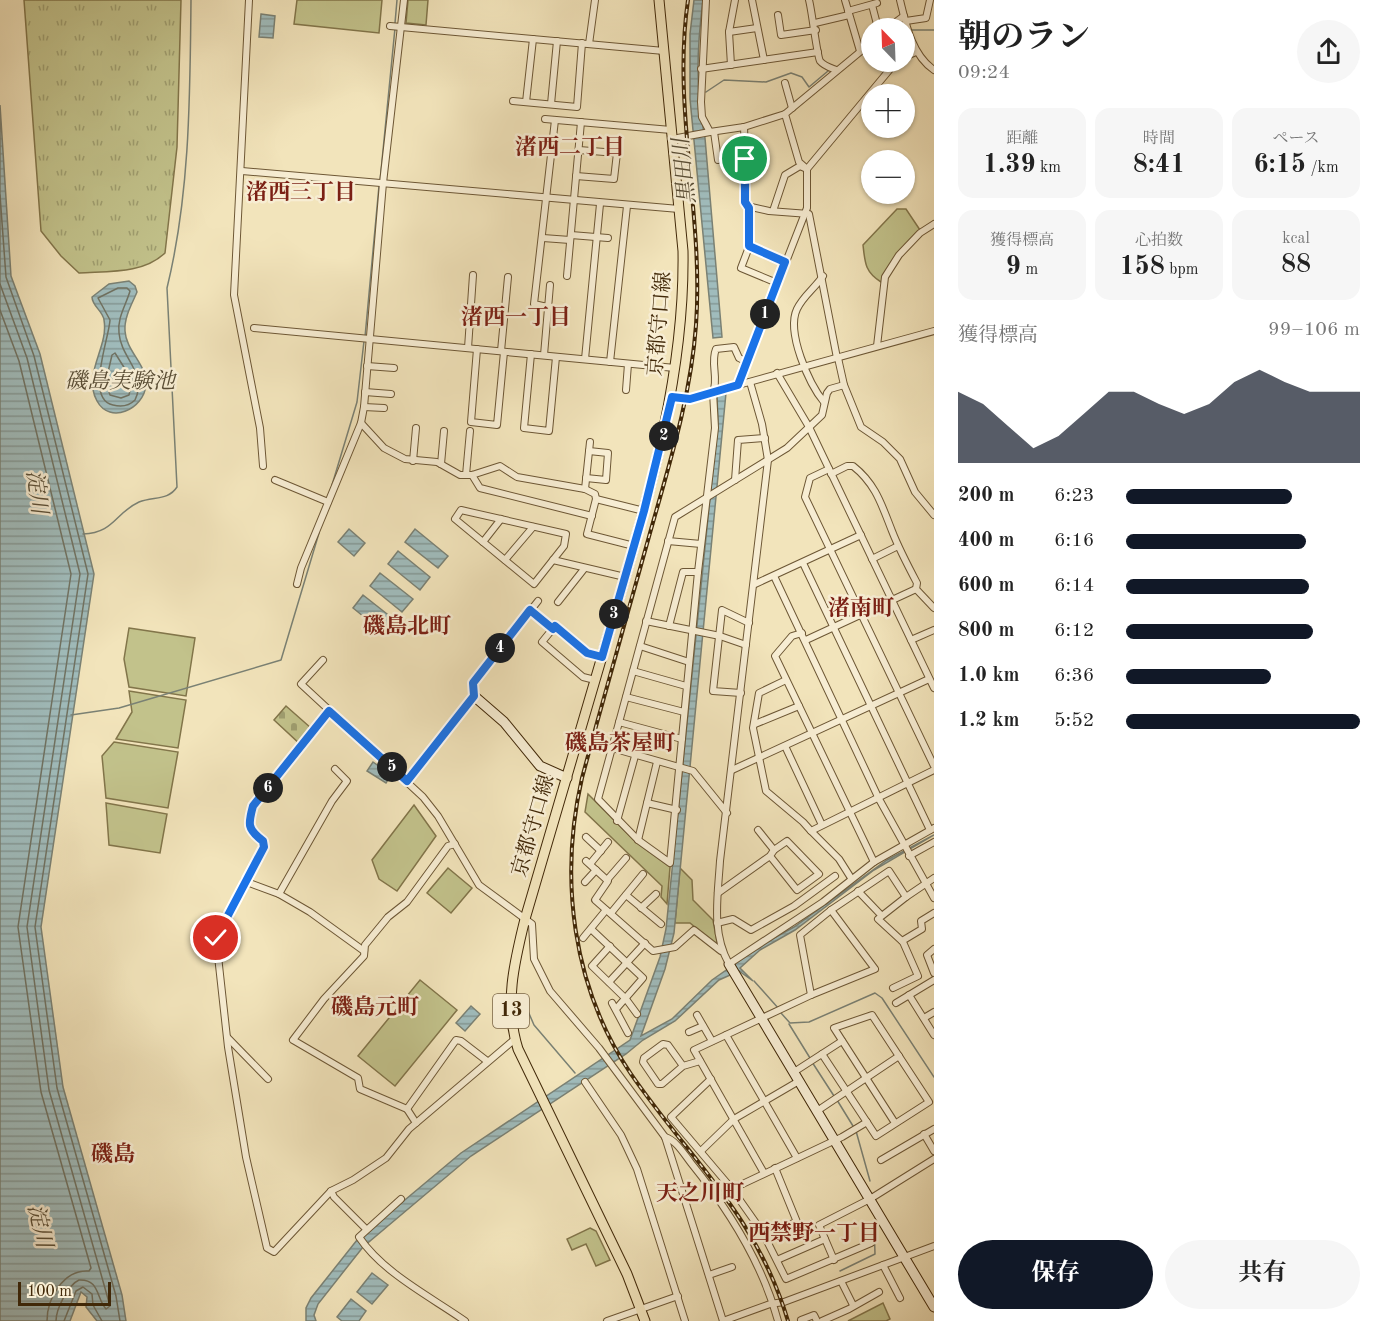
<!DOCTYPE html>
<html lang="ja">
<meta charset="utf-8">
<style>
body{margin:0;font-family:"Old Standard TT","Noto Serif JP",serif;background:#f6f6f6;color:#222;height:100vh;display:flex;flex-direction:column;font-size:22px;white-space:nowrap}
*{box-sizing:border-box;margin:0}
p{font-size:20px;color:#767676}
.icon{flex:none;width:33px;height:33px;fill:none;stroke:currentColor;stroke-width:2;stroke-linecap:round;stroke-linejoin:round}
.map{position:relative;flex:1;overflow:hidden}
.drawer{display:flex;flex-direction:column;background:#fff;width:450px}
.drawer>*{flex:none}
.needle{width:39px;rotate:337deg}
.controls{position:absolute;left:861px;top:18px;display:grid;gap:12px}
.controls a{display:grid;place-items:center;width:54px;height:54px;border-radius:50%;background:#fff;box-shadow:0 2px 4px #0004;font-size:30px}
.scale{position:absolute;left:18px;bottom:15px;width:93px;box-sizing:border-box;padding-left:6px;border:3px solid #412808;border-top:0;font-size:16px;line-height:21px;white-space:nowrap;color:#412808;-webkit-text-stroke:4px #f7edd3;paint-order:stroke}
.pin{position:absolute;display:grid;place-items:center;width:51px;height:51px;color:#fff;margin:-26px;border:3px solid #fff;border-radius:50%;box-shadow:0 2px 6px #0007}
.km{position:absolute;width:30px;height:30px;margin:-15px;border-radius:50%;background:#222;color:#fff;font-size:16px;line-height:30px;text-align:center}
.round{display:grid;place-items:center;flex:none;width:63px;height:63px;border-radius:32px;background:#f6f6f6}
.head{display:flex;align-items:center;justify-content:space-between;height:102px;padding:0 24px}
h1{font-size:33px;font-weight:700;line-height:45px}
.metrics{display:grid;grid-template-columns:repeat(3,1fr);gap:9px;height:102px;padding:6px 24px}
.metrics div{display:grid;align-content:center;border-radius:15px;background:#f6f6f6;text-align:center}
.metrics b{font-size:26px;font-weight:700}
.metrics small{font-size:16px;font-weight:400}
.metrics p{font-size:16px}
.chart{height:168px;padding:12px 24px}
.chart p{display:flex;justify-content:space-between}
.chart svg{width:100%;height:108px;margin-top:6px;fill:#111827;opacity:.7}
.primary-button{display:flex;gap:12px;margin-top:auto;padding:12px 24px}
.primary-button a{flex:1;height:69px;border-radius:36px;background:#111827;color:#fff;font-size:24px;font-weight:700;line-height:69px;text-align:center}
.primary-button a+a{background:#f6f6f6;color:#222}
ul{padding:0 24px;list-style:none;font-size:20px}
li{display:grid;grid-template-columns:96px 72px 1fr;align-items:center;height:45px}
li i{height:15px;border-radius:8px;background:#111827}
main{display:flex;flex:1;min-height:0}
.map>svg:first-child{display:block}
.grass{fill:url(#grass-tufts);stroke:#82754a;stroke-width:1.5}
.cemetery{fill:url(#cemetery-stones);stroke:#82754a;stroke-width:1.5}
.park{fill:#c2c28b;stroke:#82754a;stroke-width:1.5}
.water{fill:url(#water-rules);stroke:#7a8174;stroke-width:1.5}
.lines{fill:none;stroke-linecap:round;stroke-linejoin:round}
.shore{stroke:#707262;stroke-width:1.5}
.stream{stroke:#7a8174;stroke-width:1.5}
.street-casing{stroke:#6d5735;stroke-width:8}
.secondary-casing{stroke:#412808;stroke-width:11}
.primary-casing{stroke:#412808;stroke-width:11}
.street{stroke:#f7edd3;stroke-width:6}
.secondary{stroke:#f7edd3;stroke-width:9}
.primary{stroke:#f2e4bb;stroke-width:9}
.rail-casing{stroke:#412808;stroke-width:4}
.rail{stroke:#f7edd3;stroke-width:1.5;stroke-dasharray:4.5;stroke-linecap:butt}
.route-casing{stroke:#fff;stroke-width:12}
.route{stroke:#1a73e8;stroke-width:8}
.labels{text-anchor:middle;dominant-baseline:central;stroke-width:5;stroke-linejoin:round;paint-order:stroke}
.shield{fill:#f7edd3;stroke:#786345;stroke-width:1.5}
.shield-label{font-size:20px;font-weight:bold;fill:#412808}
.street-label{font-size:21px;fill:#412808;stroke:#f7edd3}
.neighbourhood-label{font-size:22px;font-weight:bold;fill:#7a1f14;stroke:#f7edd3}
.water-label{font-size:22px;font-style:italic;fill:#594d35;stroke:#f7edd3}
</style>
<main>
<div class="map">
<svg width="934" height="1321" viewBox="0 0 934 1321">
<defs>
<pattern id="grass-tufts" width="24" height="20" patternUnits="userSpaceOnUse" patternTransform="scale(1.5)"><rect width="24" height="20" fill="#c2c28b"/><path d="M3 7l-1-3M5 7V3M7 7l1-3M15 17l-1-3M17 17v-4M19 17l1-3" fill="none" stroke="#9f9e70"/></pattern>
<pattern id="cemetery-stones" width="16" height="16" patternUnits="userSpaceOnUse" patternTransform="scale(1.5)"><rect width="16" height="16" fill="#c2c28b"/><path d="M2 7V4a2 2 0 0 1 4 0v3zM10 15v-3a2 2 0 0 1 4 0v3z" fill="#9f9e70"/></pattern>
<pattern id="water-rules" width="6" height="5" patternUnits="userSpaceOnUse" patternTransform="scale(1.5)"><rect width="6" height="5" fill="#a0bcbc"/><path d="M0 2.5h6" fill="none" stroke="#849997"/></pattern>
</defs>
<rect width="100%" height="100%" fill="#f2e4bb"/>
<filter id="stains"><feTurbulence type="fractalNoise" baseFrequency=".00333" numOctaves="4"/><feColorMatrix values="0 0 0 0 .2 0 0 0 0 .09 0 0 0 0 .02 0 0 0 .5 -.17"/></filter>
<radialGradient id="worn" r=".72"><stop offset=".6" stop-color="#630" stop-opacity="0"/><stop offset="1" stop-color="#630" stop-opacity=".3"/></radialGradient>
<path class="grass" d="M24,0H181L177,147L165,253C143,274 109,271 79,273L61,256L41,231Z"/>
<polygon class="cemetery" points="286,706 311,728 300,744 274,720"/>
<g class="park">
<polygon points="297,0 382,0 379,33 294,24"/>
<polygon points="408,0 428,0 426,25 406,23"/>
<path d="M897,209H906L920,230L896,256L881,282C865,272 865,263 863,245Z"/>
<polygon points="129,628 195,638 186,696 129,687 124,659"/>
<polygon points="129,691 186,700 178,748 116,739 132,712"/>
<polygon points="114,742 178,752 168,808 106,798 102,756"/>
<polygon points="588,794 637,843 670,867 667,904 661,897 662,886 585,812"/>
<polygon points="106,803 167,814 160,853 109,845"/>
<polygon points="414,805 436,836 397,891 379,879 372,860"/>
<polygon points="448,868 472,888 451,913 427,893"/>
<polygon points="680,868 692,880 693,900 713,920 717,942 715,944 690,923 675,923"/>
<polygon points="420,980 457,1010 395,1086 358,1056"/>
<polygon points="590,1228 596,1231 610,1260 596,1266 586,1244 572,1250 567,1239"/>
<polygon points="883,1303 890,1319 886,1321 848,1321"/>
</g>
<g class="water">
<path d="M694,0H703C697,47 695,92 705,138L722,337L713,338L690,99V34Z"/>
<polygon points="261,14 275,16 273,38 259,37"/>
<polygon points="0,105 11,276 40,354 94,574 41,927 63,1087 122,1295 126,1321 97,1321 86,1307 87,1297 81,1292 70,1321 0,1321"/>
<path d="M129,281L135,286L137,292C132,304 124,317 125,331C126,351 148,366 146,385C144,409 110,425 97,401C82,374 109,347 104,320C103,311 92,306 92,297L109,284Z"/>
<polygon points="726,393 674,933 665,969 641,1036 672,1019 712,980 765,943 794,927 887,860 934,835 874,870 795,930 760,950 740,968 753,981 739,971 719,980 675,1021 643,1040 626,1054 471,1156 363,1247 318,1304 314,1315 316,1321 306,1321 306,1308 311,1298 357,1240 461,1153 630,1040 660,957 666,929 718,420 717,396"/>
<polygon points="349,529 365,543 354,556 338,542"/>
<polygon points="415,529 448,556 438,568 405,542"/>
<polygon points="398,551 430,577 420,590 388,564"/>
<polygon points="380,573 413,599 402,612 370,586"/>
<polygon points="363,595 396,621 385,634 353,608"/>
<polygon points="373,762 391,775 386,783 367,771"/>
<polygon points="471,1006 480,1014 465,1031 456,1023"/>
<polygon points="372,1273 388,1285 372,1304 357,1292"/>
<polygon points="351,1299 366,1311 359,1321 342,1321 337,1317"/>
</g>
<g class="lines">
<g class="shore">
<polyline points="0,195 6,277 34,356 88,574 35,927 57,1088 116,1296 120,1321"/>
<path d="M0,284L27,358L80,574L27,927L49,1090L110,1306L106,1309C96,1298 100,1279 79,1280C68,1285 56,1309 56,1321"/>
<path d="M118,288H127L130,291C126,305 117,318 119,333C121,359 148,373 135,400C129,406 121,407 113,405C85,399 109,339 110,320L98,298Z"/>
<path d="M0,310L19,361L71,574L18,927L41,1092L91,1268L89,1271C64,1269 47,1298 47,1321"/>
<polygon points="115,353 132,380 129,395 121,398 110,395 106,381 112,355"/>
<polyline points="64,1321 76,1291 83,1287 92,1294 93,1305 102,1321"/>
</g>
<g class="stream">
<polyline points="395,23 397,0"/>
<polyline points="911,30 934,30"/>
<polyline points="706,92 724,80 766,82 791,73 802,77 809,87 828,71"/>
<polyline points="380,181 395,28"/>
<polyline points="365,337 379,186"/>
<polyline points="332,485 357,402 364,341"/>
<path d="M83,534C114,533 115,513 139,502C153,496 168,501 177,487L167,288C190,194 190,96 191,0"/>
<polyline points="71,715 119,708 281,660 319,533"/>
<polyline points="754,981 779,1009"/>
<polyline points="521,995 534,1025 575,1073"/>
<polyline points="781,1013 790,1023 809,1022 875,993 882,998 934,1077"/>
<polyline points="789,1024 810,1058"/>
<polyline points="812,1062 834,1096"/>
<polyline points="837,1100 853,1126"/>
<polyline points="856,1131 870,1181"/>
<polyline points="840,1271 875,1254 874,1221"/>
</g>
<g class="street-casing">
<g id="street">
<polyline points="249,0 234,295 260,428 263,466"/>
<polyline points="706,0 701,102 702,117 710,132 744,127 785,114"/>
<polyline points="752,0 764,60"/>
<path d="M809,0C812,11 817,56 820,61C824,66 831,68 836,70"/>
<polyline points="845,0 860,51"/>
<path d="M900,0C906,25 912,55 934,70"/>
<polyline points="872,5 878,28"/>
<polyline points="848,11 877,3"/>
<polyline points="778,15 781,35 816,30"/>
<polyline points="906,21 926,18 930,0"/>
<polyline points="815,23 849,15"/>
<polyline points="390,26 664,51"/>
<polyline points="888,28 904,16"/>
<polyline points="729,32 757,28"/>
<polyline points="589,44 595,0"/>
<polyline points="904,57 916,52"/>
<polyline points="731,65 729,32 735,0"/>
<polyline points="701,69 818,52"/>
<polyline points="785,83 792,108"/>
<polyline points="513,101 577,107 582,43"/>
<polyline points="526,102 533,39"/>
<polyline points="551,104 557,41"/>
<polyline points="545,119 671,130"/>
<polyline points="744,127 747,206 769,211 809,214 837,358"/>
<polyline points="714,132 718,160"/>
<polyline points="672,139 710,132"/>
<polyline points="242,171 679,209"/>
<polyline points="576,176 614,179 617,153 579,150"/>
<polyline points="749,208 749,247 741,268 777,283"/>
<polyline points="773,211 785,175 800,166 807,169 896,62"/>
<polyline points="571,235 608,238"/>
<polyline points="543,238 570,240"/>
<polyline points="749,246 785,262"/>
<polyline points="567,276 581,122"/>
<path d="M823,276C815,288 803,296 797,309C786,332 809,384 824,402"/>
<polyline points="547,307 534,304 555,120"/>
<polyline points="254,328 675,368"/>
<polyline points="877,346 885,277 899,255 920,233 934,224"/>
<polyline points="468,348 473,275"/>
<polyline points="477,349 471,422 497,425 504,352"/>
<polyline points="501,351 508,277"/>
<polyline points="531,354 524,428 549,431 556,357"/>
<polyline points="544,355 550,285"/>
<polyline points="838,358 844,385 861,427 883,442 900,459 915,492 934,515"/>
<polyline points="585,359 600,204"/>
<polyline points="610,362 627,206"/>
<polyline points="367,366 394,368"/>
<polyline points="777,373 809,427 934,688"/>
<path d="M750,382L762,424L768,460L720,861C718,895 711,932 729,964L823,902L874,862"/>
<polyline points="738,385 807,208 807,169 799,162 785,114 872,42"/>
<polyline points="626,390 628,364"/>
<polyline points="365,392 391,394"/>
<polyline points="713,392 934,331"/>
<path d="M713,392C719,378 710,363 716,349L734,347L739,358L745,361"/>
<polyline points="364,407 384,408"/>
<polyline points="361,423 384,448 405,459 437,462 460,475 472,475 500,466 517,477 585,489 595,494 596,499 587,534 634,546"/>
<polyline points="413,461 416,428"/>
<polyline points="441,464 444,431"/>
<polyline points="829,469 810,478 805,497 934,766"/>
<path d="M831,474L847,466H853C876,484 882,506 892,531C899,549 908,566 917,583L916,589L934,608"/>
<polyline points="466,475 470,431"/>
<polyline points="472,475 480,488 592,516"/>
<polyline points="586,478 606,480 608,453 589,451"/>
<polyline points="275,480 328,502"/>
<polyline points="735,480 738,440 765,438"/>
<polyline points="585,489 590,442"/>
<polyline points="596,499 644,511"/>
<polygon points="461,510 566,534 564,546 534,584 455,519"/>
<polyline points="668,541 701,544"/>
<polyline points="483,542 501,519"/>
<polyline points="872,559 898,546"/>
<polyline points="505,560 533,527"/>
<polyline points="553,560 625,577"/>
<polyline points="803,563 930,830"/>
<polyline points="774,576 879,799 934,898"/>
<polyline points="297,584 301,568 361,423 364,407 383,183 404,0"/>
<polyline points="755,584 861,535"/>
<polyline points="558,602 584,569"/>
<polyline points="530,610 553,629"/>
<polyline points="646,621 720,636 746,645"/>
<polyline points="669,626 683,572 698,572"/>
<polyline points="802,633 792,636 775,656 874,862 934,828"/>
<polyline points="806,640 916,589"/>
<polyline points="911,640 934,630"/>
<polyline points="640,646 689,662"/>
<polyline points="323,660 301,684 423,797 438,816 479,885 532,924 534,959 550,991 599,1048 665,1137 723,1321"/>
<polyline points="633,671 686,686"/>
<polyline points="595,680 583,677 542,642 555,626 587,653 602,657"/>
<polyline points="786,680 759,693 753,728 766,791 803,822 811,831 934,770"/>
<polyline points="741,693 713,691 722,610 749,623"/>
<polyline points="626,697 684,712"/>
<path d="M329,711L253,806C248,824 247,829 263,841V847L216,938L228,1047L246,1157L267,1248L274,1252L331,1191L353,1180L386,1158L409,1129L515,1039"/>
<polyline points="619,722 682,739"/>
<polyline points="755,724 799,706"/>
<polyline points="785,746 822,825"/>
<polyline points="612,748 598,799 638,840 670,863 698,572 715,428 713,392 690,399 672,397"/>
<polyline points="732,770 929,679"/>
<polyline points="407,781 474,696 473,683 538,601"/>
<polyline points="647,803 677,810"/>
<polyline points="727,813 693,771 612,748 675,517 787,448 822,415 827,393 830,389 844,385"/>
<polyline points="617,821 635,756"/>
<polyline points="758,830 774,850"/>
<polyline points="811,831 839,859 851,878"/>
<polyline points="586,837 601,851"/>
<polyline points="638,840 657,762"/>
<polyline points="455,844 448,846 407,902 388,917 365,945 364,956 324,999 293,1040 358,1078 360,1089 407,1109 456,1040 461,1041 487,1061"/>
<polyline points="909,856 934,842"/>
<polyline points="586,861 608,881 595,900 653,951 675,947 694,930 721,951"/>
<polyline points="590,864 608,842"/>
<polyline points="607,880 626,858"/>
<polyline points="244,881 279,894 310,912 364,951"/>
<polyline points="585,882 596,870"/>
<polyline points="858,891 881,915"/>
<polyline points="718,893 770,856 774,850 787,841 819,874 797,890 770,856"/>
<polyline points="279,894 332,801 347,781 335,769"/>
<polyline points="626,895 661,924"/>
<polyline points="641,908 656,894"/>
<polyline points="611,913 643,874"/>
<polyline points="717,923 733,919 751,930 794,906 835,876"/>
<polyline points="591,929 643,978 616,1009"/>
<polyline points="583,938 606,910"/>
<polyline points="902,941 922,929 921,921 934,913"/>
<polyline points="610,946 592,966 626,999 637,1014"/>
<polyline points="934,949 927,955 934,973"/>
<polyline points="609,982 645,943"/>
<polyline points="893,988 918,976 903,942 878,919 906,897"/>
<polyline points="811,995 800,935 831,910"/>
<polyline points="909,995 934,1035"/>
<polyline points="612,1003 628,1033"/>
<polyline points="896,1003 934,980"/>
<polyline points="697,1015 712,1041"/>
<polyline points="924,1018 934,1012"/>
<polyline points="689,1032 703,1026"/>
<polyline points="726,1035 797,1158"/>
<polyline points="228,1038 268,1079"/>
<polyline points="822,1054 876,1136 929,1102 872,1015 834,1028 895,1123"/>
<polyline points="683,1066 668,1045 663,1044 644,1058 643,1062 658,1084 662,1084 683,1066 700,1061"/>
<polyline points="794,1072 842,1041"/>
<polyline points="711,1079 671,1117 732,1189 842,1137 867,1122"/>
<polyline points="585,1082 621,1135 637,1169 685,1321"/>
<polyline points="407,1109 416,1123"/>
<polyline points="817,1111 899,1056"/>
<polyline points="924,1134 934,1151"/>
<path d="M665,1137C676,1140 684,1154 691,1163C729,1210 762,1262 778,1321"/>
<polyline points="701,1151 734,1119 799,1081"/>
<polyline points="881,1160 934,1129"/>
<polyline points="764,1173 694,1050 811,995 875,969 831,910 889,871 906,897 934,878"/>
<polyline points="732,1189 763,1233 797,1222 775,1168"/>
<polyline points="331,1191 334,1197 366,1229"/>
<path d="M401,1199L359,1237C383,1273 431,1297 465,1321"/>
<polyline points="763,1233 786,1279 871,1243"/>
<polyline points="777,1260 825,1239"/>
<polyline points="834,1260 819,1225 870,1199 934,1159"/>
<polyline points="883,1265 900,1298"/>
<polyline points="709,1275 732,1267"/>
<polyline points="841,1281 853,1305"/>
<polyline points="801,1320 814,1315 817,1321"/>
<polyline points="607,1321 678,1296"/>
<polyline points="723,1321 770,1304 784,1302 934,1246"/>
<polyline points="822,1321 849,1309 879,1292"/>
</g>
</g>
<g class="secondary-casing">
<g id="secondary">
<polyline points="474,696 504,722 540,766 567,778"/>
<polyline points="729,964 934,1307"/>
</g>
</g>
<g class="primary-casing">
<path id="primary" d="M645,1321L627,1274L518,1049C504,1005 514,963 525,919C555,819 584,719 613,619C648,498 685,378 683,251L659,0"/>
</g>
<use href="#street" class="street"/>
<use href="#secondary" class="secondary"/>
<use href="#primary" class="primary"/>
<g class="rail-casing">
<path id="rail" d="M688,0C672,109 704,216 696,325C691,396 669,465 650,533C627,614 604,696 582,778C559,878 572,987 631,1074C691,1161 756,1214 788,1321"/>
</g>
<use href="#rail" class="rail"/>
</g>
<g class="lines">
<g class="route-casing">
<path id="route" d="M216,938L264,847L263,841C247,829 248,824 253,806L329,711L407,781L474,696L473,683L530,610L553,629L555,626L587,653L602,657L644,511L672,397L690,399L738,385L785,262L749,246V208L745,202V159"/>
</g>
<use href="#route" class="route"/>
</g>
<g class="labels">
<rect class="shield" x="493" y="994" width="36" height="34" rx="4.5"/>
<g class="shield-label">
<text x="511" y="1011">13</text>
</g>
<g class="street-label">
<text transform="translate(660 324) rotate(-85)">京都守口線</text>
<text transform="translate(534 826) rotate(-74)">京都守口線</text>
</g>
<g class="neighbourhood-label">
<text x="570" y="148">渚西二丁目</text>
<text x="301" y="193">渚西三丁目</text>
<text x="516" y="318">渚西一丁目</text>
<text x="861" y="609">渚南町</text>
<text x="407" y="627">磯島北町</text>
<text x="620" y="744">磯島茶屋町</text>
<text x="375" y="1008">磯島元町</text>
<text x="113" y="1155">磯島</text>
<text x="700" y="1194">天之川町</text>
<text x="814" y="1234">西禁野一丁目</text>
</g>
<g class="water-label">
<text transform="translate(685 171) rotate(-96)">黒田川</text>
<text x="120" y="382">磯島実験池</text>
<text transform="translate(36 492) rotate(82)">淀川</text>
<text transform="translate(39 1226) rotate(77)">淀川</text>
</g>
</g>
<rect width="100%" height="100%" filter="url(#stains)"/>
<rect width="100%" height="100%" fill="url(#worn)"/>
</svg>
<div class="controls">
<a><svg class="needle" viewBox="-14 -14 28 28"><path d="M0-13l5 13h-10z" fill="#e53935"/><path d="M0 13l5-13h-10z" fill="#767676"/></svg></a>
<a>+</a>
<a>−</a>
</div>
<div class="scale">100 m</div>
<div class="pin" style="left:745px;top:159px;background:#1e9e55"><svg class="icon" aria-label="arrive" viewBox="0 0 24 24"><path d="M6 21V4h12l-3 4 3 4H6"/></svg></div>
<div class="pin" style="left:216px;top:938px;background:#d93025"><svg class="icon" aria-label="check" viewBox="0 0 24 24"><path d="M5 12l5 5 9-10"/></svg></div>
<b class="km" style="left:765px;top:314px">1</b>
<b class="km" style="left:664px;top:436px">2</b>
<b class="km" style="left:614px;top:614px">3</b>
<b class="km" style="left:500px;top:648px">4</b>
<b class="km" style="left:392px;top:767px">5</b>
<b class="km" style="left:268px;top:788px">6</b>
</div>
<section class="drawer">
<div class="head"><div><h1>朝のラン</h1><p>09:24</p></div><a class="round"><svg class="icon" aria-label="share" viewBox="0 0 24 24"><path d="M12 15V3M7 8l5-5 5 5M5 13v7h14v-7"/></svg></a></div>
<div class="metrics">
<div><p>距離</p><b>1.39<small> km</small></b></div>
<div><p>時間</p><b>8:41</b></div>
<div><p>ペース</p><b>6:15<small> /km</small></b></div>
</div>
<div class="metrics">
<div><p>獲得標高</p><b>9<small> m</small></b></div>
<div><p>心拍数</p><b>158<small> bpm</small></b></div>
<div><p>kcal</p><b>88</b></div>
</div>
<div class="chart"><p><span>獲得標高</span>99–106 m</p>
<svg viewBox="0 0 160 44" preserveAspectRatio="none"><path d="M0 44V15L10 20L20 29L30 38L40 33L50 24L60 15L70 15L80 20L90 24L100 20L110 11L120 6L130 11L140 15L150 15L160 15V44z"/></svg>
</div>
<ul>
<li><b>200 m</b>6:23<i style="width:71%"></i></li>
<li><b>400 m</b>6:16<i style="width:77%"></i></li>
<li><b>600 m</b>6:14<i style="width:78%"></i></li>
<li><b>800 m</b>6:12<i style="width:80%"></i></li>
<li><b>1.0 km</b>6:36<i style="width:62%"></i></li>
<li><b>1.2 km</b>5:52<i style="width:100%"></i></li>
</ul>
<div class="primary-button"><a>保存</a><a>共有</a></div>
</section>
</main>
